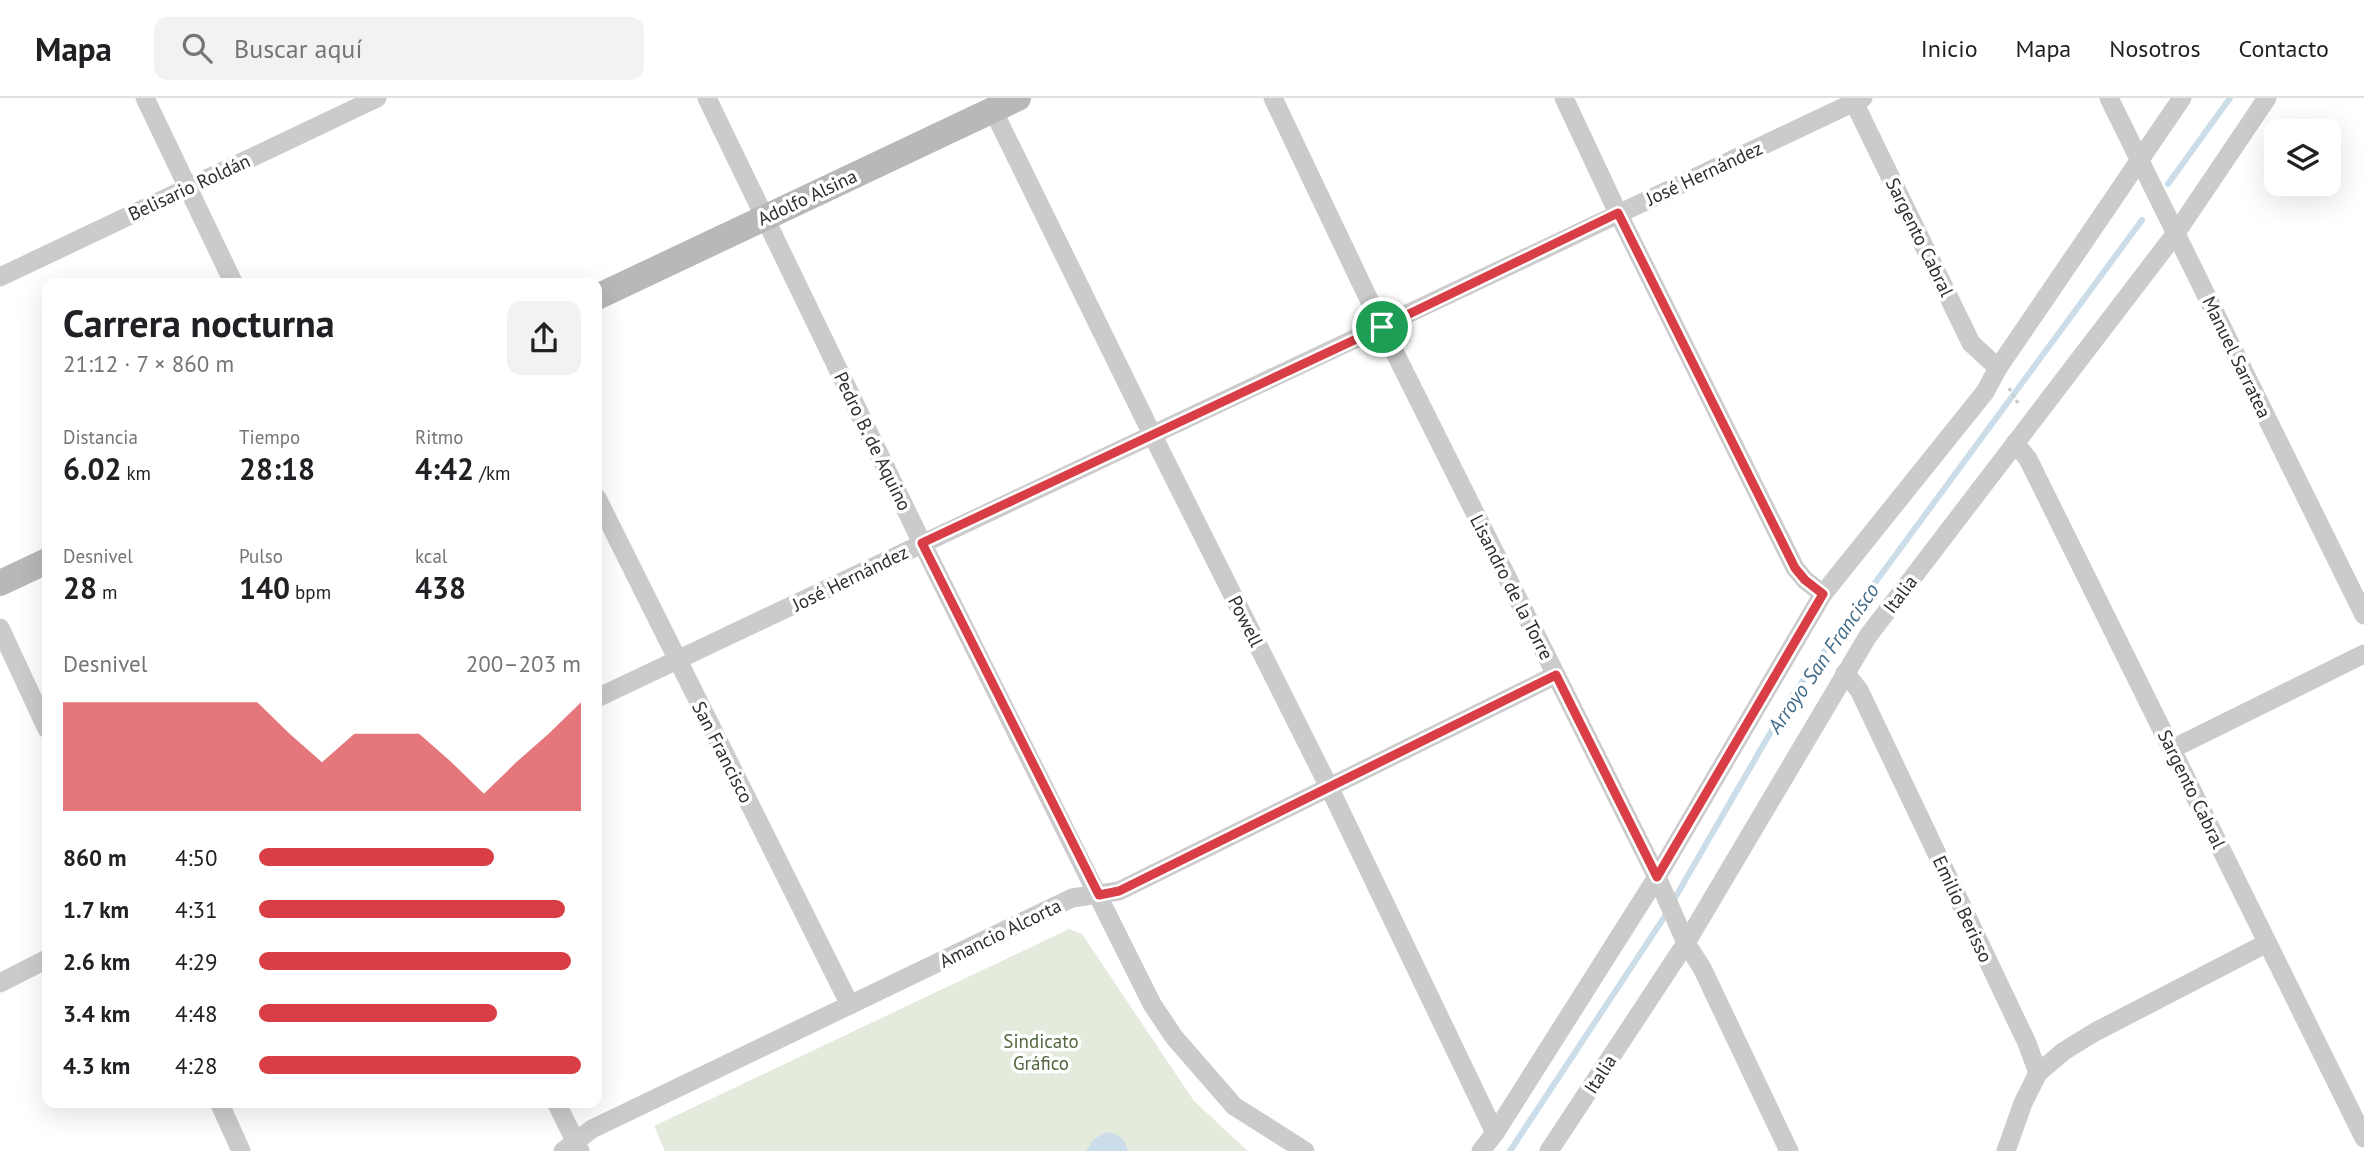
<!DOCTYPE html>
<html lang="es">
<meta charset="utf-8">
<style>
body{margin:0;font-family:"PT Sans",sans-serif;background:#f2f2f2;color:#202124;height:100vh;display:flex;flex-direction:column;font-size:26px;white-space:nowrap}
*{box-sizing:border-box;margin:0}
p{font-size:23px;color:#757577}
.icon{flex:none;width:38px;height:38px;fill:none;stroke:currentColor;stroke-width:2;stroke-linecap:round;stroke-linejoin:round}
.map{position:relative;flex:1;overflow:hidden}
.sheet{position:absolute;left:42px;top:180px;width:560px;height:830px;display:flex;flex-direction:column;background:#fff;border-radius:14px;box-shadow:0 7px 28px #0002}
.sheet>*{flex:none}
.fabs{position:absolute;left:2264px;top:21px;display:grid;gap:14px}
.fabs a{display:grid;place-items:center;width:77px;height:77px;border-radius:14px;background:#fff;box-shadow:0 7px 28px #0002;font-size:35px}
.pin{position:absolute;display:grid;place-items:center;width:60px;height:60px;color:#fff;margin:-30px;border:4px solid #fff;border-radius:50%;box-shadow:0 2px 7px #0007}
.round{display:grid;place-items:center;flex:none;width:74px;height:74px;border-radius:14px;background:#f2f2f2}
.summary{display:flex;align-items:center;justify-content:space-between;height:119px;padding:0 21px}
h1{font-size:38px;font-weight:600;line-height:52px}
.figures{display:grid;grid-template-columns:repeat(3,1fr);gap:10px;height:119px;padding:7px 21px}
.figures div{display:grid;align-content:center}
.figures b{font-size:30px;font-weight:600}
.figures small{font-size:19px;font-weight:400}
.figures p{font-size:19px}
.chart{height:196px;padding:14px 21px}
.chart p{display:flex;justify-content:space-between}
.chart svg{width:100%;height:126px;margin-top:7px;fill:#d93d45;opacity:.7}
ul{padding:0 21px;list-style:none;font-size:23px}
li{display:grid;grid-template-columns:112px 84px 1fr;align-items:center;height:52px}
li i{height:18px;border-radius:9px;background:#d93d45}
header{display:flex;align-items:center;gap:42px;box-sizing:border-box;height:98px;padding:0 35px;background:#fff;border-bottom:2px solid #e0e0e0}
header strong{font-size:33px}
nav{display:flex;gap:38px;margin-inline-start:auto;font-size:24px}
.search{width:490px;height:63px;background:#f2f2f2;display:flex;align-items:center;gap:18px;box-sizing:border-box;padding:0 24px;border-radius:14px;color:#757577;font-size:26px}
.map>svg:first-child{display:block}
.green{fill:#e4ebdd}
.water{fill:#cbdde9}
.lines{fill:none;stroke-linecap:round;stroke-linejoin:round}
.stream{stroke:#cbdde9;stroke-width:6}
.path{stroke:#cbcbcb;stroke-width:3.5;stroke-dasharray:3.5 3.5;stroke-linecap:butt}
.street{stroke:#cbcbcb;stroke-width:19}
.secondary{stroke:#b8b8b8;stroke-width:26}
.route-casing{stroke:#fff;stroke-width:14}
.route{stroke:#d93d45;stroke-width:9}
.labels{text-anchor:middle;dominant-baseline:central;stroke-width:7;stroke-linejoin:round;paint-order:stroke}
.street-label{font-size:19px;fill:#2e2e2e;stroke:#fff}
.park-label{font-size:19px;fill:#51673f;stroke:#fff}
.water-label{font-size:21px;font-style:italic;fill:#426d8b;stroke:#fff}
</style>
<header>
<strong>Mapa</strong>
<div class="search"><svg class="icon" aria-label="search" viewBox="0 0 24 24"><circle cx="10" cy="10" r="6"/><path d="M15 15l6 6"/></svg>Buscar aquí</div>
<nav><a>Inicio</a><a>Mapa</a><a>Nosotros</a><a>Contacto</a></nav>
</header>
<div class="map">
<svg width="2364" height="1053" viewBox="0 0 2364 1053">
<rect width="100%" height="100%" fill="#fff"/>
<polygon class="green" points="1069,831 1082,836 1194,1003 1248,1053 665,1053 654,1028"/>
<path class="water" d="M1106,1034C1118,1035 1125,1041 1128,1053H1086L1093,1042Z"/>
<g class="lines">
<g class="stream">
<polyline points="2168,86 2230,0"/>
<polyline points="1672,805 1791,599 2142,122"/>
<polyline points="1510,1053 1667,815"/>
</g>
<polyline class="path" points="2009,290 2019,307"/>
<g class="street">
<polyline points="145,0 234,186"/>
<polyline points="707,0 922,445 1152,906 1174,939 1234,1008 1305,1053"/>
<polyline points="1273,0 1382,229 1657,779 1686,845 1702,870 1789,1053"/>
<polyline points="1564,0 1618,115 1795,470 1805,482 1823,496"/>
<polyline points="1852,0 1971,245 1998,270"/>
<polyline points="2109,0 2364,517"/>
<polyline points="993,12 1152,336 1329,689 1495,1035"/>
<polyline points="0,179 377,0"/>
<polyline points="2015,345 2028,361 2364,1040"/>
<polyline points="597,400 850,907"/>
<polyline points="0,530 47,631"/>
<polyline points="1845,575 1859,592 2027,945 2038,975"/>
<polyline points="597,600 1863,0"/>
<polyline points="2172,651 2364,556"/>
<polyline points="0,885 47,861"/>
<polyline points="219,1004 241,1053"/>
<polyline points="556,1004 580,1053"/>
<polyline points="563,1053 592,1031 1072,800 1119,793 1556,577"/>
<polyline points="1481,1053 1495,1035 1657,779 1823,496 1985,294 1998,270 2182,0"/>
<polyline points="1549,1053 1686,845 1868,538 2176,135 2267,0"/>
<polyline points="2006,1053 2023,1005 2038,975 2064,953 2095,934 2267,845"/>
</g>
<g class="secondary">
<polyline points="597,199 1018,0"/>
<polyline points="0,485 47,463"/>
</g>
</g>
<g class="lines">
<g class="route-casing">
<polygon id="route" points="1618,115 1795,470 1805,482 1823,496 1657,779 1556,577 1119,793 1099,797 922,445 1382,229"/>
</g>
<use href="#route" class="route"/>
</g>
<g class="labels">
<g class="street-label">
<text transform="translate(1704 75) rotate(-25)">José Hernández</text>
<text transform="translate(189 89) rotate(-25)">Belisario Roldán</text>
<text transform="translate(807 99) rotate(-25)">Adolfo Alsina</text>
<text transform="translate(1920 139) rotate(64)">Sargento Cabral</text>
<text transform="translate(2237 259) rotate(64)">Manuel Sarratea</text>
<text transform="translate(873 343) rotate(64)">Pedro B. de Aquino</text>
<text transform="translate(850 480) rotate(-26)">José Hernández</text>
<text transform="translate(1512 489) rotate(63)">Lisandro de la Torre</text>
<text transform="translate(1900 496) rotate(-53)">Italia</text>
<text transform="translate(1246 523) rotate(63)">Powell</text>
<text transform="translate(723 654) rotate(63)">San Francisco</text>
<text transform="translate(2192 691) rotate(64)">Sargento Cabral</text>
<text transform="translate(1963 811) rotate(65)">Emilio Berisso</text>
<text transform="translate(1000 835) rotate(-26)">Amancio Alcorta</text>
<text transform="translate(1600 976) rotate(-57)">Italia</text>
</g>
<g class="park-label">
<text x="1041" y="943">Sindicato<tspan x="1041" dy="22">Gráfico</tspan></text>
</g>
<g class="water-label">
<text transform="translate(1823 560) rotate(-55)">Arroyo San Francisco</text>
</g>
</g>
</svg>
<div class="fabs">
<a><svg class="icon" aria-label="layers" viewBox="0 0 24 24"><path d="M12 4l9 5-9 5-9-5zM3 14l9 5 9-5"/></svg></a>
</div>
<div class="pin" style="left:1382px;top:229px;background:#1e9e55"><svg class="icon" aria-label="arrive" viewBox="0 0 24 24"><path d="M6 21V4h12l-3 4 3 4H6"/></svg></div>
<section class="sheet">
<div class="summary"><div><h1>Carrera nocturna</h1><p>21:12 · 7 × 860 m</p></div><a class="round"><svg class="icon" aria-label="share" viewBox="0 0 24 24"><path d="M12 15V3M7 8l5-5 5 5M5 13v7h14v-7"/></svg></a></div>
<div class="figures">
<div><p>Distancia</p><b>6.02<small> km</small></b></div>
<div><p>Tiempo</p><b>28:18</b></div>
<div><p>Ritmo</p><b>4:42<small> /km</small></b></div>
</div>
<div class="figures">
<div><p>Desnivel</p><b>28<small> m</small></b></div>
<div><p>Pulso</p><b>140<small> bpm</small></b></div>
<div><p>kcal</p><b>438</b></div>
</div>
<div class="chart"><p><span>Desnivel</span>200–203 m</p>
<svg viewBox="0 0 160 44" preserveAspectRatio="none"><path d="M0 44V6L10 6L20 6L30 6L40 6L50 6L60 6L70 17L80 27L90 17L100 17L110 17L120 27L130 38L140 27L150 17L160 6V44z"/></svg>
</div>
<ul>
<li><b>860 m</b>4:50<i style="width:73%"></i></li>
<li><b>1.7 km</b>4:31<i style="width:95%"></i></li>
<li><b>2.6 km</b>4:29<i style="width:97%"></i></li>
<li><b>3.4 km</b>4:48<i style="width:74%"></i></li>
<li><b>4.3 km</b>4:28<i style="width:100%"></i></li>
</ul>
</section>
</div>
